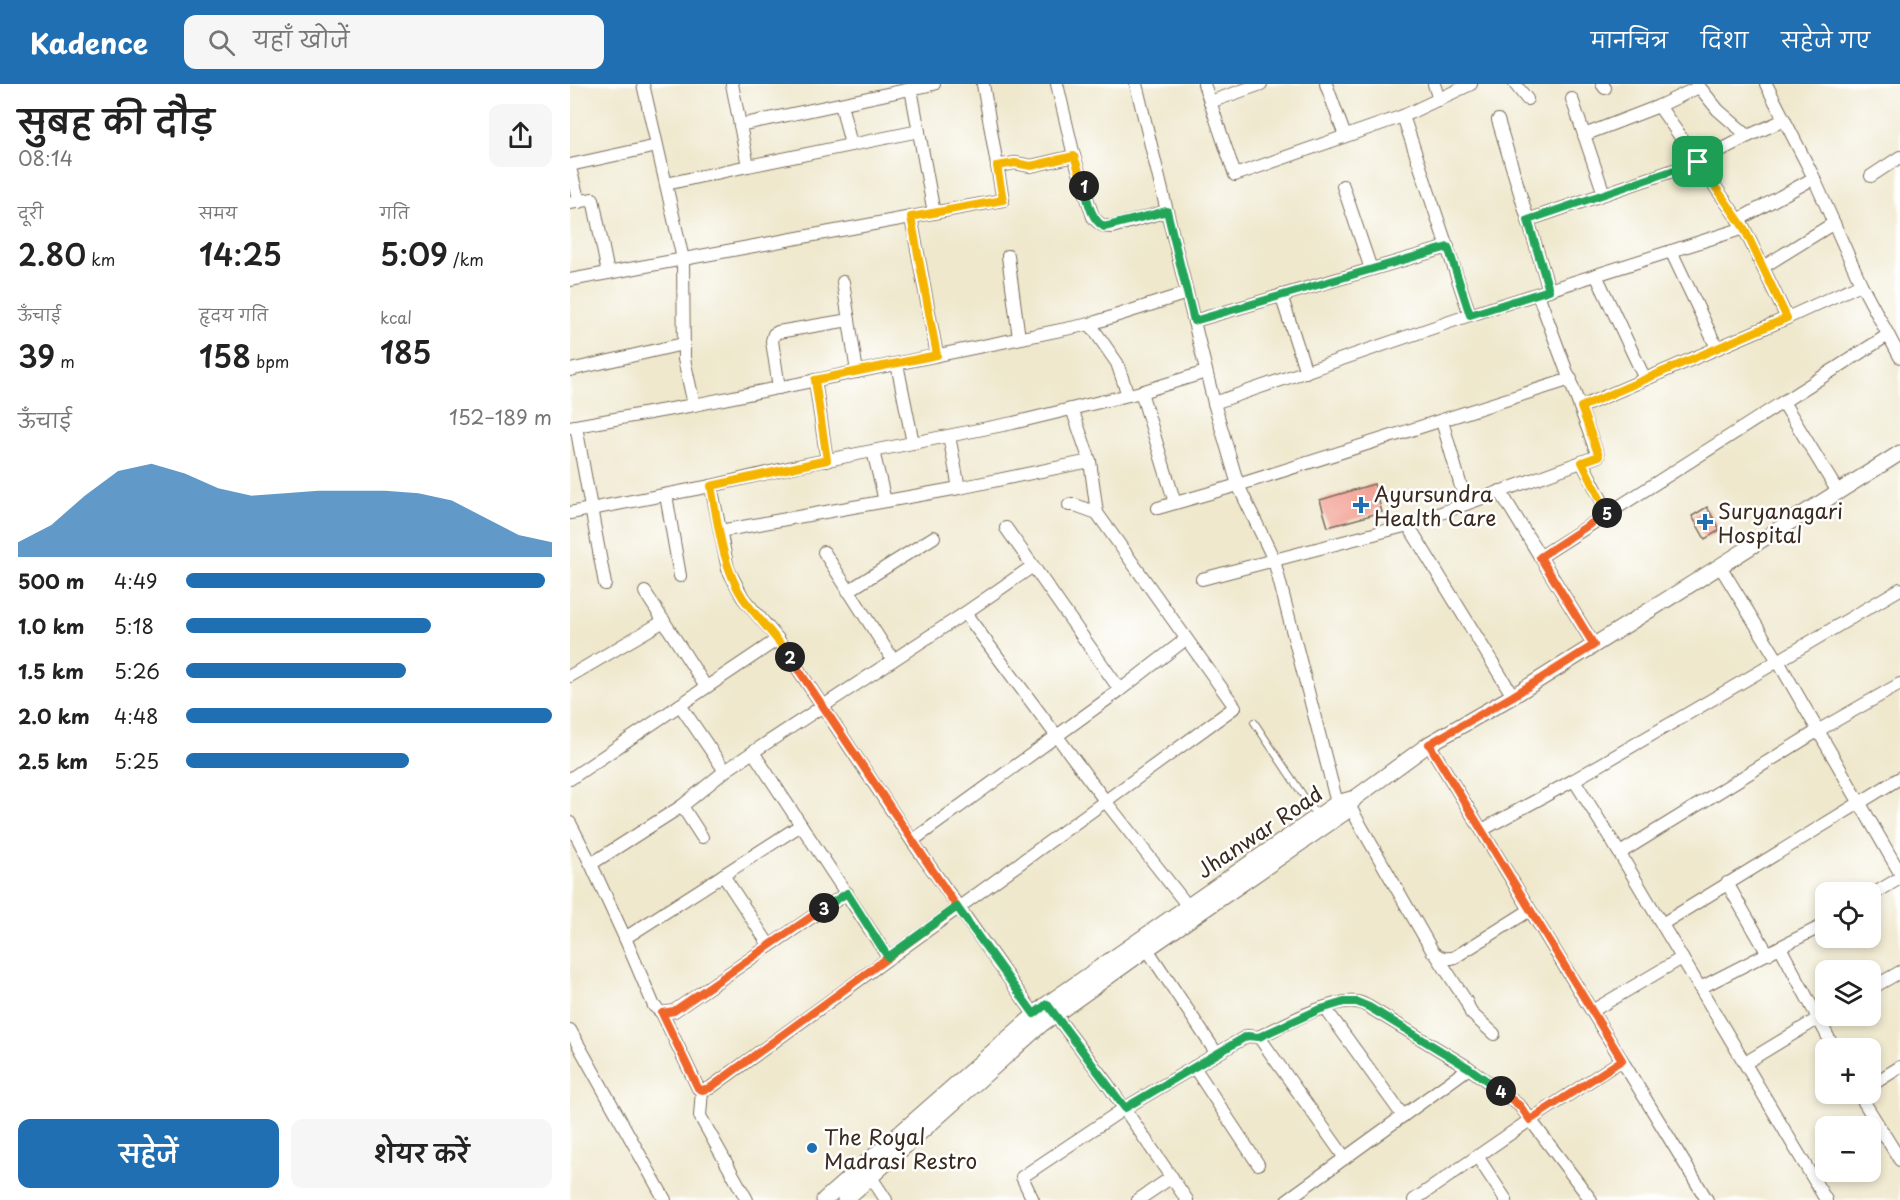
<!DOCTYPE html>
<html lang="hi">
<meta charset="utf-8">
<style>
body{margin:0;font-family:"Playpen Sans","Playpen Sans Deva",sans-serif;background:#f6f6f6;color:#222;height:100vh;display:flex;flex-direction:column;font-size:22px;white-space:nowrap}
*{box-sizing:border-box;margin:0}
p{font-size:20px;color:#767676}
.icon{flex:none;width:33px;height:33px;fill:none;stroke:currentColor;stroke-width:2;stroke-linecap:round;stroke-linejoin:round}
.map{position:relative;flex:1;overflow:hidden}
.side{display:flex;flex-direction:column;background:#fff;width:570px}
.side>*{flex:none}
.buttons{position:absolute;left:1245px;top:798px;display:grid;gap:12px}
.buttons a{display:grid;place-items:center;width:66px;height:66px;border-radius:12px;background:#fff;box-shadow:0 3px 9px #0003;font-size:30px}
.pin{position:absolute;display:grid;place-items:center;width:51px;height:51px;color:#fff;margin:-26px;border-radius:12px;box-shadow:0 3px 9px #0006}
.km{position:absolute;width:30px;height:30px;margin:-15px;border-radius:50%;background:#222;color:#fff;font-size:16px;line-height:30px;text-align:center}
.round{display:grid;place-items:center;flex:none;width:63px;height:63px;border-radius:12px;background:#f6f6f6}
.headline{display:flex;align-items:center;justify-content:space-between;height:102px;padding:0 18px}
h1{font-size:33px;font-weight:600;line-height:45px}
.metrics{display:grid;grid-template-columns:repeat(3,1fr);gap:9px;height:102px;padding:6px 18px}
.metrics div{display:grid;align-content:center}
.metrics b{font-size:30px;font-weight:600}
.metrics small{font-size:16px;font-weight:400}
.metrics p{font-size:16px}
.chart{height:168px;padding:12px 18px}
.chart p{display:flex;justify-content:space-between}
.chart svg{width:100%;height:108px;margin-top:6px;fill:#1f6fb2;opacity:.7}
.button{display:flex;gap:12px;margin-top:auto;padding:12px 18px}
.button a{flex:1;height:69px;border-radius:12px;background:#1f6fb2;color:#fff;font-size:24px;font-weight:600;line-height:69px;text-align:center}
.button a+a{background:#f6f6f6;color:#222}
ul{padding:0 18px;list-style:none;font-size:20px}
li{display:grid;grid-template-columns:96px 72px 1fr;align-items:center;height:45px}
li i{height:15px;border-radius:8px;background:#1f6fb2}
header{display:flex;align-items:center;gap:36px;box-sizing:border-box;height:84px;padding:0 30px;background:#1f6fb2;color:#fff}
header strong{font-size:28px}
nav{display:flex;gap:33px;margin-inline-start:auto;font-size:21px}
.search{width:420px;height:54px;background:#f6f6f6;display:flex;align-items:center;gap:15px;box-sizing:border-box;padding:0 21px;border-radius:12px;color:#767676;font-size:22px}
main{display:flex;flex:1;min-height:0}
.map>svg:first-child{display:block}
.building{fill:#f29b8e}
.lines{fill:none;stroke-linecap:round;stroke-linejoin:round}
.service-casing{stroke:#7a6c5b;stroke-width:8}
.minor-casing{stroke:#7a6c5b;stroke-width:14}
.tertiary-casing{stroke:#7a6c5b;stroke-width:17}
.service{stroke:#fff;stroke-width:6}
.minor{stroke:#fff;stroke-width:12}
.tertiary{stroke:#fff;stroke-width:15}
.split-1-casing{stroke:#fff;stroke-width:12}
.split-2-casing{stroke:#fff;stroke-width:12}
.split-3-casing{stroke:#fff;stroke-width:12}
.split-4-casing{stroke:#fff;stroke-width:12}
.split-5-casing{stroke:#fff;stroke-width:12}
.split-6-casing{stroke:#fff;stroke-width:12}
.split-1{stroke:#22a559;stroke-width:8}
.split-2{stroke:#f5b400;stroke-width:8}
.split-3{stroke:#f0652b;stroke-width:8}
.split-4{stroke:#22a559;stroke-width:8}
.split-5{stroke:#f0652b;stroke-width:8}
.split-6{stroke:#f5b400;stroke-width:8}
.poi-dot{fill:#1f6fb2;stroke:#fff;stroke-width:2}
.labels{text-anchor:middle;dominant-baseline:central;stroke-width:5;stroke-linejoin:round;paint-order:stroke}
.poi-label{font-size:21px;fill:#3b2a1e;stroke:#fff;text-anchor:start}
.street-label{font-size:21px;fill:#3b2a1e;stroke:#fff}
</style>
<header>
<strong>Kadence</strong>
<div class="search"><svg class="icon" aria-label="search" viewBox="0 0 24 24"><circle cx="10" cy="10" r="6"/><path d="M15 15l6 6"/></svg>यहाँ खोजें</div>
<nav><a>मानचित्र</a><a>दिशा</a><a>सहेजे गए</a></nav>
</header>
<main>
<section class="side">
<div class="headline"><div><h1>सुबह की दौड़</h1><p>08:14</p></div><a class="round"><svg class="icon" aria-label="share" viewBox="0 0 24 24"><path d="M12 15V3M7 8l5-5 5 5M5 13v7h14v-7"/></svg></a></div>
<div class="metrics">
<div><p>दूरी</p><b>2.80<small> km</small></b></div>
<div><p>समय</p><b>14:25</b></div>
<div><p>गति</p><b>5:09<small> /km</small></b></div>
</div>
<div class="metrics">
<div><p>ऊँचाई</p><b>39<small> m</small></b></div>
<div><p>हृदय गति</p><b>158<small> bpm</small></b></div>
<div><p>kcal</p><b>185</b></div>
</div>
<div class="chart"><p><span>ऊँचाई</span>152–189 m</p>
<svg viewBox="0 0 160 44" preserveAspectRatio="none"><path d="M0 44V38L10 31L20 19L30 9L40 6L50 10L60 16L70 19L80 18L90 17L100 17L110 17L120 18L130 21L140 28L150 35L160 38V44z"/></svg>
</div>
<ul>
<li><b>500 m</b>4:49<i style="width:98%"></i></li>
<li><b>1.0 km</b>5:18<i style="width:67%"></i></li>
<li><b>1.5 km</b>5:26<i style="width:60%"></i></li>
<li><b>2.0 km</b>4:48<i style="width:100%"></i></li>
<li><b>2.5 km</b>5:25<i style="width:61%"></i></li>
</ul>
<div class="button"><a>सहेजें</a><a>शेयर करें</a></div>
</section>
<div class="map">
<svg width="1330" height="1116" viewBox="0 0 1330 1116">
<rect width="100%" height="100%" fill="#fff"/>
<filter id="ink" filterUnits="userSpaceOnUse"><feTurbulence type="fractalNoise" baseFrequency=".0167" numOctaves="2"/><feDisplacementMap in="SourceGraphic" scale="12" xChannelSelector="R" yChannelSelector="G"/><feConvolveMatrix kernelMatrix="1 2 1 2 8 2 1 2 1" color-interpolation-filters="sRGB"/></filter>
<filter id="wash" filterUnits="userSpaceOnUse"><feTurbulence type="fractalNoise" baseFrequency=".008" numOctaves="4" result="noise"/><feDisplacementMap in="SourceGraphic" scale="24" xChannelSelector="R" yChannelSelector="G"/><feGaussianBlur stdDeviation="1.35" result="paint"/><feColorMatrix in="noise" values="0 0 0 0 0 0 0 0 0 0 0 0 0 0 0 0 0 1.4 0 .05"/><feComposite in="paint" operator="in"/></filter>
<g filter="url(#wash)">
<rect width="100%" height="100%" fill="#efe8cd"/>
<g id="blocks">
<g class="building">
<polygon points="804,400 812,428 758,443 750,416"/>
<polygon points="1137,423 1150,446 1135,455 1122,432"/>
</g>
</g>
</g>
<g filter="url(#ink)">
<use href="#blocks" fill-opacity="0" stroke="#7a6c5b" stroke-width="1.5"/>
<g class="lines">
<g class="service-casing">
<polyline id="service" points="684,638 747,732"/>
</g>
<g class="minor-casing">
<g id="minor">
<path d="M487,0L504,72L523,133C529,140 533,143 542,143L597,127"/>
<polyline points="634,0 665,91 833,32 901,0"/>
<polyline points="756,0 775,52"/>
<polyline points="864,0 869,16"/>
<polyline points="945,0 957,15"/>
<polyline points="1032,0 1035,4"/>
<polyline points="1127,0 1148,26 1178,52 1214,36"/>
<polyline points="1196,0 1242,90 1291,200 1330,273"/>
<polyline points="1129,3 1089,22 1174,144"/>
<polyline points="341,5 364,129"/>
<polyline points="1002,15 1034,110"/>
<polyline points="640,18 691,0"/>
<polyline points="271,20 281,61"/>
<polyline points="928,36 958,136"/>
<polyline points="170,41 364,0"/>
<polyline points="1014,51 1089,22"/>
<polyline points="0,81 87,62"/>
<polyline points="178,82 349,47"/>
<polyline points="427,82 445,79 461,82 504,72"/>
<polyline points="0,84 9,118"/>
<polyline points="1301,92 1330,73"/>
<polyline points="96,100 178,82 162,0"/>
<polyline points="773,102 801,185"/>
<polyline points="0,119 23,115 38,189"/>
<polyline points="341,133 367,271"/>
<polyline points="1168,136 1244,94"/>
<polyline points="1101,167 1147,264"/>
<polyline points="438,172 449,254"/>
<polyline points="1193,183 1264,139"/>
<polyline points="1026,191 1075,295"/>
<polyline points="0,196 433,116 413,0"/>
<polyline points="273,198 287,288"/>
<polyline points="979,206 958,136 1128,78 1178,52"/>
<polyline points="617,209 644,319 900,231 833,32"/>
<polyline points="711,211 736,288"/>
<polyline points="900,231 1174,144 1217,234 1291,200"/>
<polyline points="624,237 878,163"/>
<polyline points="520,240 547,279 558,311"/>
<polyline points="327,280 343,359"/>
<polyline points="0,286 113,260"/>
<polyline points="245,296 257,377"/>
<polyline points="209,304 202,257 204,250 208,248 279,236"/>
<polyline points="571,308 605,419"/>
<polyline points="1213,318 1268,408"/>
<polyline points="644,319 668,401 704,476 767,719"/>
<polyline points="124,321 520,240 617,209 566,0"/>
<polyline points="1011,323 1217,234"/>
<polyline points="872,337 896,420"/>
<polyline points="6,342 35,500"/>
<polyline points="0,343 124,321 114,275 113,175 73,0"/>
<polyline points="379,352 389,404"/>
<polyline points="303,367 315,417"/>
<polyline points="1012,378 1038,429"/>
<polyline points="930,407 1024,561"/>
<polyline points="96,411 110,492"/>
<polyline points="499,421 505,421 527,429 520,377 502,325"/>
<polyline points="588,424 668,401 1001,295"/>
<polyline points="0,429 141,402 227,382 443,339 571,308 636,288"/>
<polyline points="838,441 943,612"/>
<polyline points="436,444 463,482"/>
<polyline points="150,447 389,404 520,377"/>
<polyline points="254,468 323,576"/>
<polyline points="970,473 1318,251"/>
<polyline points="632,495 838,441 1028,372 968,210"/>
<polyline points="1330,505 1208,577 1330,789"/>
<polyline points="278,507 364,453"/>
<polyline points="75,508 136,603"/>
<polyline points="208,555 342,757 464,930"/>
<polyline points="0,592 94,537"/>
<polyline points="550,606 616,555"/>
<polyline points="110,621 155,687 183,668 318,873"/>
<polyline points="859,660 1137,1116"/>
<polyline points="183,668 395,529 536,718 617,821"/>
<polyline points="0,695 208,555 173,514 158,485 141,402"/>
<polyline points="1004,696 1208,577 1150,482"/>
<polyline points="112,722 132,753"/>
<path d="M780,723L863,868C870,874 876,876 885,873L960,826"/>
<polyline points="0,739 21,780 112,722 155,687"/>
<polyline points="912,746 1004,696 1041,755 1130,904 1210,863 1264,964"/>
<polyline points="342,757 550,606 463,482 395,529"/>
<polyline points="1050,769 1249,646 1330,600"/>
<polyline points="21,780 55,854 231,741"/>
<polyline points="153,791 199,861"/>
<polyline points="1157,799 1198,870"/>
<polyline points="1300,812 1330,794"/>
<polyline points="1092,840 1330,694"/>
<polyline points="55,854 84,922 92,929 104,927 277,809"/>
<polyline points="1210,863 1256,840"/>
<polyline points="577,865 647,970"/>
<polyline points="867,872 896,917 901,929 924,950"/>
<polyline points="1130,904 1256,1116"/>
<polyline points="1300,905 1330,888"/>
<polyline points="480,924 536,998 617,1116"/>
<polyline points="755,924 833,1032"/>
<polyline points="1022,927 1112,874"/>
<polyline points="92,929 128,1004 132,1006 140,1004 665,623 527,429"/>
<polyline points="0,946 95,1116"/>
<path d="M689,953C712,942 762,914 786,918C791,918 795,921 799,923L899,984L950,1022L1021,1116"/>
<polyline points="1175,979 1254,931"/>
<polyline points="624,983 688,1080"/>
<polyline points="1300,1002 1330,983"/>
<polyline points="132,1006 130,1032 177,1116"/>
<polyline points="1289,1010 1330,1076"/>
<polyline points="907,1072 936,1116"/>
<polyline points="301,1093 316,1116"/>
<polyline points="463,1116 452,1093 555,1024 677,952 689,953 775,1074"/>
<polyline points="568,1116 602,1093"/>
<polyline points="717,1116 899,984"/>
<polyline points="844,1116 960,1036 1052,976"/>
</g>
</g>
<g class="tertiary-casing">
<g id="tertiary">
<polyline points="254,1116 477,920 767,719 785,714 859,660 943,612 1330,369"/>
<polyline points="275,1116 472,940 577,865 774,729 785,714"/>
</g>
</g>
<use href="#service" class="service"/>
<use href="#minor" class="minor"/>
<use href="#tertiary" class="tertiary"/>
</g>
</g>
<g class="lines" filter="url(#ink)">
<g class="split-1-casing">
<path id="split-1" d="M514,102C518,117 520,134 534,143L597,127L624,237L878,163L900,231L979,206L958,136L1128,78"/>
</g>
<g class="split-2-casing">
<path id="split-2" d="M220,573C206,552 188,535 173,514C152,482 148,439 141,402L257,376L245,296L367,271L341,133L433,116L427,82L445,79L461,82L504,72L514,102"/>
</g>
<g class="split-3-casing">
<polyline id="split-3" points="220,573 387,823 140,1004 132,1006 128,1004 92,929 104,927 254,824"/>
</g>
<g class="split-4-casing">
<polyline id="split-4" points="254,824 277,809 318,873 387,823 464,930 477,920 555,1024 677,952 689,953 748,926 774,918 787,918 799,923 899,984 931,1007"/>
</g>
<g class="split-5-casing">
<polyline id="split-5" points="931,1007 950,1022 960,1036 1052,976 859,660 943,612 1024,561 970,473 1037,429"/>
</g>
<g class="split-6-casing">
<polyline id="split-6" points="1037,429 1012,378 1029,372 1011,323 1217,234 1174,144 1128,78"/>
</g>
<use href="#split-1" class="split-1"/>
<use href="#split-2" class="split-2"/>
<use href="#split-3" class="split-3"/>
<use href="#split-4" class="split-4"/>
<use href="#split-5" class="split-5"/>
<use href="#split-6" class="split-6"/>
</g>
<g class="poi-dot">
<path d="M788 412h6v6h6v6h-6v6h-6v-6h-6v-6h6z"/>
<path d="M1132 429h6v6h6v6h-6v6h-6v-6h-6v-6h6z"/>
<circle cx="242" cy="1064" r="6"/>
</g>
<g class="labels">
<g class="poi-label">
<text x="804" y="409">Ayursundra<tspan x="804" dy="24">Health Care</tspan></text>
<text x="1148" y="426">Suryanagari<tspan x="1148" dy="24">Hospital</tspan></text>
<text x="254" y="1052">The Royal<tspan x="254" dy="24">Madrasi Restro</tspan></text>
</g>
<g class="street-label">
<text transform="translate(689 747) rotate(-34)">Jhanwar Road</text>
</g>
</g>
</svg>
<div class="buttons">
<a><svg class="icon" aria-label="locate" viewBox="0 0 24 24"><circle cx="12" cy="12" r="6"/><path d="M12 2v4M12 18v4M2 12h4M18 12h4"/></svg></a>
<a><svg class="icon" aria-label="layers" viewBox="0 0 24 24"><path d="M12 4l9 5-9 5-9-5zM3 14l9 5 9-5"/></svg></a>
<a>+</a>
<a>−</a>
</div>
<div class="pin" style="left:1128px;top:78px;background:#1e9e55"><svg class="icon" aria-label="arrive" viewBox="0 0 24 24"><path d="M6 21V4h12l-3 4 3 4H6"/></svg></div>
<b class="km" style="left:514px;top:102px">1</b>
<b class="km" style="left:220px;top:573px">2</b>
<b class="km" style="left:254px;top:824px">3</b>
<b class="km" style="left:931px;top:1007px">4</b>
<b class="km" style="left:1037px;top:429px">5</b>
</div>
</main>
